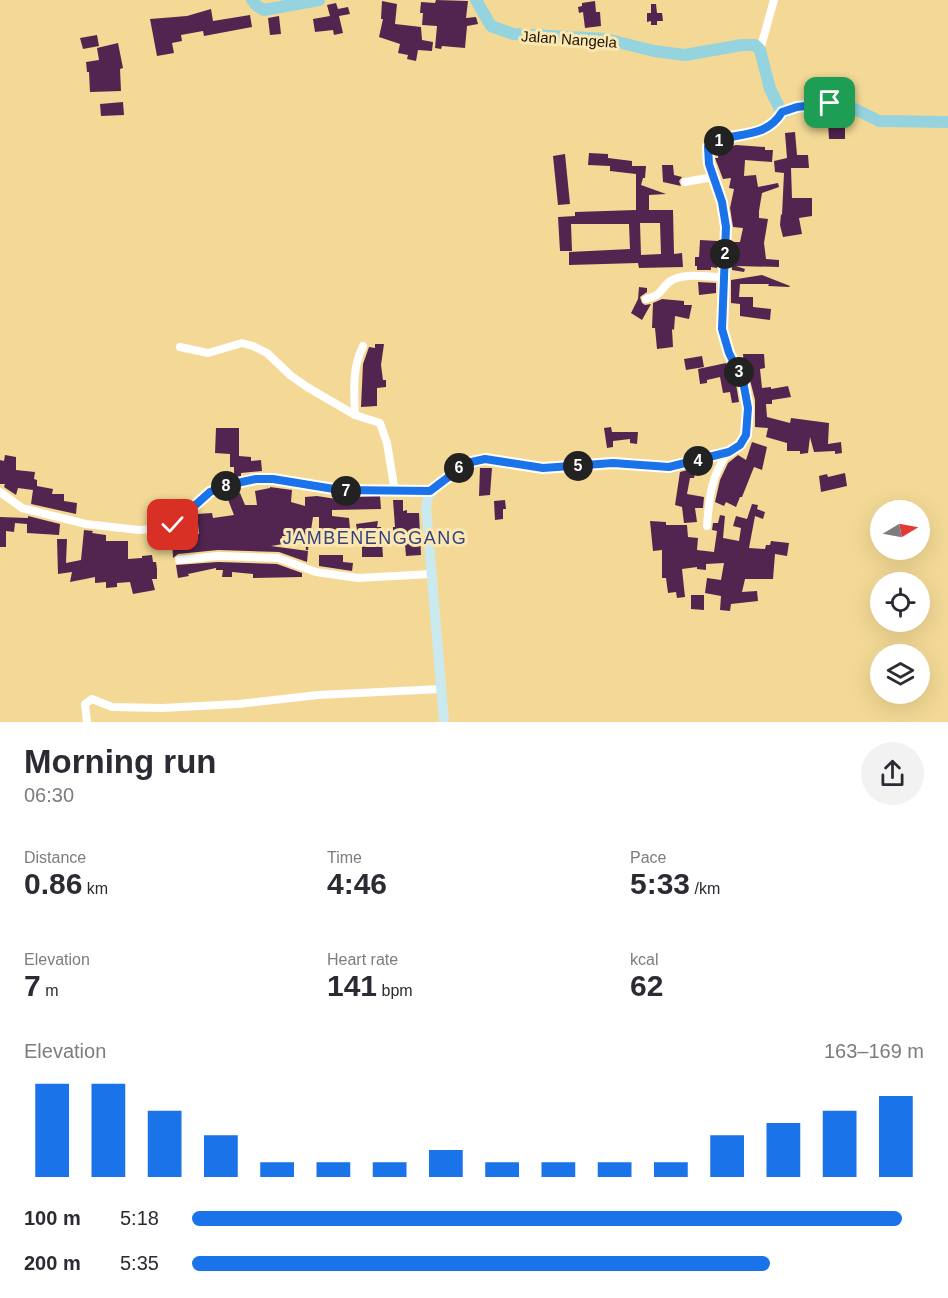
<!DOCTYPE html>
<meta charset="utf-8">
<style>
body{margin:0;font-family:Helvetica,sans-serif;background:#f2f2f3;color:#2b2b33;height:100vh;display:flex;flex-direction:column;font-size:22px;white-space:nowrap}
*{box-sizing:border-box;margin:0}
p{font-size:20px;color:#7c7c81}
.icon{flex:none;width:33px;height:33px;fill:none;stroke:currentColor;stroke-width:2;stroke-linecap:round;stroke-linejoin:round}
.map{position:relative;height:722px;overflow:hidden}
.side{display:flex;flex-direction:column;background:#fff;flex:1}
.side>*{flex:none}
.needle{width:39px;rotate:80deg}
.controls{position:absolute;left:870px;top:500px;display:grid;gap:12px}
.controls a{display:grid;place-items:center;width:60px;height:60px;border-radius:50%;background:#fff;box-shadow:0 6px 24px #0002;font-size:30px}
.pin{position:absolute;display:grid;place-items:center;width:51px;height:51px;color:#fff;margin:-26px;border-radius:12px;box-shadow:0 3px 9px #0006}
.km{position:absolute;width:30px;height:30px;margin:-15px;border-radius:50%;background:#222;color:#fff;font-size:16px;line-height:30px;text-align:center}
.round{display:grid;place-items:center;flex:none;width:63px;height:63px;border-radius:32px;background:#f2f2f3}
.head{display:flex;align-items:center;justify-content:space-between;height:102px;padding:0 24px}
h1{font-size:33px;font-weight:700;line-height:45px}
.figures{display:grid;grid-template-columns:repeat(3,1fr);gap:9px;height:102px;padding:6px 24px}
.figures div{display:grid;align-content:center}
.figures b{font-size:30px;font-weight:700}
.figures small{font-size:16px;font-weight:400}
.figures p{font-size:16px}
.chart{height:168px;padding:12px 24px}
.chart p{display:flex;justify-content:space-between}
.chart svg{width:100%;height:108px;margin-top:6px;stroke:#1a73e8;stroke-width:6}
ul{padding:0 24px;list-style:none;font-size:20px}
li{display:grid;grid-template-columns:96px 72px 1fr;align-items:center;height:45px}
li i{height:15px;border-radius:8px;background:#1a73e8}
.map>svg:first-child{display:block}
.building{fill:#51254f;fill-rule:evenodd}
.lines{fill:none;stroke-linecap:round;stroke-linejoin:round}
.street{stroke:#fff;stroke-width:8}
.secondary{stroke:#caeaef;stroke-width:10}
.primary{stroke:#95d4df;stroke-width:12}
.route-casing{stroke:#fff;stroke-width:12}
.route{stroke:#1a73e8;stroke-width:8}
.labels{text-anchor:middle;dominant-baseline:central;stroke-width:6;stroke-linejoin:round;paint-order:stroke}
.street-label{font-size:15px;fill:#1a1100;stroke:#fce7b1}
.quarter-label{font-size:18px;letter-spacing:1.5px;fill:#32437d;stroke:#fce7b1}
</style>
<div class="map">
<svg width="948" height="722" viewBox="0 0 948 722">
<rect width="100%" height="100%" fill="#f3d995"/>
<g class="building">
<polygon points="436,0 468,1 466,18 476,17 478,24 467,26 465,48 442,46 441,49 435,48 437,26 422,25 423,13 420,13 421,2 435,3"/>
<polygon points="382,1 397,4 395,24 421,27 422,40 433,42 432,51 418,50 416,61 407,59 408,55 398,53 400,44 379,37 383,19 381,19"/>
<polygon points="595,1 596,12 600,12 601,26 585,28 583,12 579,13 578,7 582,6 582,3"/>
<polygon points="336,3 338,9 348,7 350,14 339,16 343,33 334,35 333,30 315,32 313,19 330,16 327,5"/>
<polygon points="651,4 656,4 657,13 662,13 663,21 657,21 657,25 651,25 651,21 647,22 647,13 651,13"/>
<polygon points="211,9 213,21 250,15 252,27 204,36 203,31 181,35 182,41 172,43 174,53 157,56 150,19 187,16"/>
<polygon points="279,16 281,34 270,35 268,18"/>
<polygon points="97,35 99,46 83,49 80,38"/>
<polygon points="118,43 123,68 120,69 121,91 90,92 89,72 87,72 86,62 99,60 97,48"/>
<polygon points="123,102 124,115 101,116 100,104"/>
<polygon points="845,121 845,139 829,139 828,122"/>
<polygon points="795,132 797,155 808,155 809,168 791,168 792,198 812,198 812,216 799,218 802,234 783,237 780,225 781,214 782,215 784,173 775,172 774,161 787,158 785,133"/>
<polygon points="736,145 765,147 765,150 773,150 772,162 745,160 744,176 756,175 758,187 778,183 779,187 762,193 759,211 759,218 768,219 764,243 766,259 779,260 779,267 736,266 745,269 744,272 732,270 733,242 740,242 743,228 733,227 730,208 734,189 729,188 731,178 723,179 715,158 718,158 718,149"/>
<path d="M589,153L608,154V158L632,161V166H646L645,178H643L641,185L666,194L649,195V210H673L674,254L682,253L683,267L639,268L638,263L569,265V252L630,249L629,224H571L572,251H560L558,217L575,216V212L636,210V174L610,171V166L588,165ZM640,223H660L661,254L641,255Z"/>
<polygon points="565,154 570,204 558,205 553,156"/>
<polygon points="662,165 673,165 674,175 682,177 679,181 681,186 663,182"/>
<polygon points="700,240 718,241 717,268 711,267 711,270 697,270 697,266 695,266 695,257 699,257"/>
<polygon points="762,275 790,286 789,287 768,286 769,284 740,284 739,297 753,297 753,307 771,309 770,320 740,316 740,304 731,303 731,280"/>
<polygon points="698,282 716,283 716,293 699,295"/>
<polygon points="639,287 647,288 647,292 640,297 642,303 645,305 651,304 642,320 631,313 638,299"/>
<polygon points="662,299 684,301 684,305 692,305 689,319 675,316 674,330 672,329 673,347 657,349 655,328 652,328 653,303"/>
<polygon points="375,344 384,344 381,365 383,380 386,380 386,387 377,388 377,406 361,407 363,364 369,347 375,348"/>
<polygon points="743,354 764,354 765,368 760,369 762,388 771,387 771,389 788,386 791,397 772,400 772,404 766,404 767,417 790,423 791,418 829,423 828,444 841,442 842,453 835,454 835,451 814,452 810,437 808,453 800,454 800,451 787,451 787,443 766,437 768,428 755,427 755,400 749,376 749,365 744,365"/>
<polygon points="702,356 704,367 686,370 684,359"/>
<polygon points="726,363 732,385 736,384 739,402 732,403 730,392 723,393 720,377 707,380 707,383 700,384 698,369"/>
<polygon points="611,427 612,432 638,432 637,444 630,443 630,439 613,441 613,447 607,448 604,428"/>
<polygon points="216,428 239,428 239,456 251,457 251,461 261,460 262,471 241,473 241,476 234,478 234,467 230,467 230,454 215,453"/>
<polygon points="752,442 767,447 762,470 754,467 742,497 740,497 736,507 726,502 724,506 715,502 720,480 728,463 738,455 746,460"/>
<polygon points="5,455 16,457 16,470 35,472 34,479 37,480 37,486 53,489 52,494 64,494 64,501 77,503 76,514 31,504 33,490 18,488 16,495 4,487 5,484 0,484 0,460 4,461"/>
<polygon points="480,468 492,468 490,495 479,496"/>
<polygon points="691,469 696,470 694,478 690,478 687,494 704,497 703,508 695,508 697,522 684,523 682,507 675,505 680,472"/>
<polygon points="845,473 847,486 821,492 819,476 827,474 828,477"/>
<polygon points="270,487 292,490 291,502 305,506 305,497 317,496 355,502 355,497 380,496 381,509 332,510 332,516 349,518 350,529 333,530 333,533 319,532 319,517 313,517 308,550 306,550 305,536 282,536 283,544 271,546 308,551 307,562 279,552 218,550 178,554 173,558 172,536 199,534 197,514 212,513 213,518 234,515 227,497 240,493 245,505 257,505 255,491 270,488"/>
<polygon points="393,500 403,500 403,511 407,510 407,513 419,513 421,555 406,556 405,544 393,544 393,527 395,527"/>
<polygon points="505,500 506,509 503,509 503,519 495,520 494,501"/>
<polygon points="752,504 758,505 757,509 765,512 763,519 755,516 749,548 765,549 766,545 770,545 771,541 789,543 787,556 775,554 773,579 745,579 742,592 757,591 758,601 731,604 730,611 720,610 721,596 705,593 707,578 721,580 724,563 706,564 706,570 697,569 697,567 682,569 685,597 677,598 676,592 668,593 666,578 662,578 662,550 653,551 650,521 666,522 666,525 687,525 688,537 698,538 697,550 714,552 717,531 712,530 713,523 718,523 720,515 725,516 723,538 739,541 741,528 733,526 736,516 747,519"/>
<polygon points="28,516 60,524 59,535 27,533 27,524 15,523 14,532 6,531 6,547 0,547 0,517 28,518"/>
<polygon points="378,521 377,527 381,527 383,557 362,557 362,541 359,542 356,524"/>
<polygon points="84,530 93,531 92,533 106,535 106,541 128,541 128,559 142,558 142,556 152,555 153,562 156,562 157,569 157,579 152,579 155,590 133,594 130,582 117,583 117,587 106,588 106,582 95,583 95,577 70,582 72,572 58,574 57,539 67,539 66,563 81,560"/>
<polygon points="319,555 343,555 343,562 353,563 352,571 319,566"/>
<polygon points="218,562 277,564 302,573 302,577 253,578 253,574 232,572 232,577 222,577 223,570 216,570 216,568 188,574 189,576 178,578 176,565"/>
<polygon points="691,595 704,595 704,610 691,609"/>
</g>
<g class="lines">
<g class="street">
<polyline points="760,50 774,0"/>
<polyline points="685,182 713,177"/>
<path d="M646,299C663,294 658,292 669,282C682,272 707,277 723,277"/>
<polyline points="180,347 208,353 242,343 253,346 267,353 290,375 307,387 355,415 380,423 387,443 395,492"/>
<path d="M355,415C354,391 352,368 363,346"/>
<polyline points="0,492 22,508 86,524 139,530 167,528 210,492 228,485 256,479 273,479 340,490 430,491"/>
<path d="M707,526C709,500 711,473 729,452"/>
<polyline points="179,560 218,556 278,558 316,572 358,578 431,574"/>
<polyline points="87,722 85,704 92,699 112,707 162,708 238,704 318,695 441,689"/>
</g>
<path class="secondary" d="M444,722L426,507L428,497L435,486L459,468L475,460L485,459L543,468L613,463L669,467L729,452L740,445L745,435L748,408L743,381L725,343L722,329L726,227L722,202L707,157L708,147L712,143C736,135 767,136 782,113"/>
<g class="primary">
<polyline points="252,0 257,6 264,10 319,0"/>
<polyline points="476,0 491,26 513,34 606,39 654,51 685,55 742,45 755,45 760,50 770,89 782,113 797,107 836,103 845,104 879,121 948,122"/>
</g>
</g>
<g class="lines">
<g class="route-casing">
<path id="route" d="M173,525L210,492L228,485L256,479H273L340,490L430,491L467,463L485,459L543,468L613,463L669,467L729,452L740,445L746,435L748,408L743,381L729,353L722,329L726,227L722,202L709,164L708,147C727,129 764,143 782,112L797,107L830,103"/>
</g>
<use href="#route" class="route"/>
</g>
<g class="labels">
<g class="street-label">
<text transform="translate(569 39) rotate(4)">Jalan Nangela</text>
</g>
<g class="quarter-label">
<text x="375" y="538">JAMBENENGGANG</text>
</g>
</g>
</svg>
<div class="controls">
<a><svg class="needle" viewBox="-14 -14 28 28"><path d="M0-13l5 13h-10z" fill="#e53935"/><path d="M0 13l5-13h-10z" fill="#7c7c81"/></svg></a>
<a><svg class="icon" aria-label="locate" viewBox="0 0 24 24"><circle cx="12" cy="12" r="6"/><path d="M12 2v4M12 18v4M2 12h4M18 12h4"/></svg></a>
<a><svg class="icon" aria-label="layers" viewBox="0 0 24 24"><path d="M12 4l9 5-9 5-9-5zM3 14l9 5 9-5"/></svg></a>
</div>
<div class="pin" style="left:830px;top:103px;background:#1e9e55"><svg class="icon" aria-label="arrive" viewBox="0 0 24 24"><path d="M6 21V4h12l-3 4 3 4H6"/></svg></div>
<div class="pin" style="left:173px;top:525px;background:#d93025"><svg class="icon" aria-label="check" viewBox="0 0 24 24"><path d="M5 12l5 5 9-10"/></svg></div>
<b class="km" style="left:719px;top:141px">1</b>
<b class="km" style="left:725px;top:254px">2</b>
<b class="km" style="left:739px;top:372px">3</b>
<b class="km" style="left:698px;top:461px">4</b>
<b class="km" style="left:578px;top:466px">5</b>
<b class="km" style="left:459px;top:468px">6</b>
<b class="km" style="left:346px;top:491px">7</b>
<b class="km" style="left:226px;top:486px">8</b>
</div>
<section class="side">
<div class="head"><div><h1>Morning run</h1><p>06:30</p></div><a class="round"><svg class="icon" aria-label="share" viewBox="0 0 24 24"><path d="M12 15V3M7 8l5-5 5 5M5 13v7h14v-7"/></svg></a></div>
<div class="figures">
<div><p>Distance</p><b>0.86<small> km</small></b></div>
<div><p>Time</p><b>4:46</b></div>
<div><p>Pace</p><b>5:33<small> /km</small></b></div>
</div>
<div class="figures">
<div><p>Elevation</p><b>7<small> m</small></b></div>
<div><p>Heart rate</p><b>141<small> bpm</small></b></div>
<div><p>kcal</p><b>62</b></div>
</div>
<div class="chart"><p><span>Elevation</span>163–169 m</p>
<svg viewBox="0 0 160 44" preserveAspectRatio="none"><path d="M5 44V6M15 44V6M25 44V17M35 44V27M45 44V38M55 44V38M65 44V38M75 44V33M85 44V38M95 44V38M105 44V38M115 44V38M125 44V27M135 44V22M145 44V17M155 44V11"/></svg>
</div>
<ul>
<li><b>100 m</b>5:18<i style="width:97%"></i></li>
<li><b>200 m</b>5:35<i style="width:79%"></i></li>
</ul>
</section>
